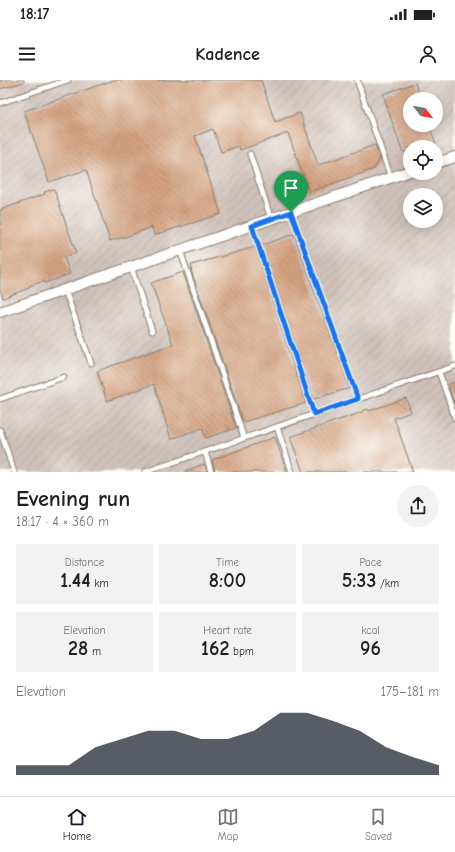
<!DOCTYPE html>
<meta charset="utf-8">
<style>
body{margin:0;font-family:"Comic Neue",sans-serif;background:#f2f2f2;color:#202124;height:100vh;display:flex;flex-direction:column;font-size:15px;white-space:nowrap}
*{box-sizing:border-box;margin:0}
p{font-size:13px;color:#757577}
.icon{flex:none;width:22px;height:22px;fill:none;stroke:currentColor;stroke-width:2;stroke-linecap:round;stroke-linejoin:round}
.map{position:relative;height:392px;overflow:hidden}
.side{display:flex;flex-direction:column;background:#fff;flex:1}
.side>*{flex:none}
.needle{width:26px;rotate:121deg}
.tools{position:absolute;left:403px;top:12px;display:grid;gap:8px}
.tools a{display:grid;place-items:center;width:40px;height:40px;border-radius:50%;background:#fff;box-shadow:0 2px 10px #0003;font-size:20px}
.pin{position:absolute;display:grid;place-items:center;width:34px;height:34px;color:#fff;margin:-41px -17px;border-radius:50% 50% 50% 0;rotate:-45deg;box-shadow:0 0 4px #0007}
.pin .icon{rotate:45deg}
.round{display:grid;place-items:center;flex:none;width:42px;height:42px;border-radius:21px;background:#f2f2f2}
.summary{display:flex;align-items:center;justify-content:space-between;height:68px;padding:0 16px}
h1{font-size:22px;font-weight:600;line-height:30px}
.figures{display:grid;grid-template-columns:repeat(3,1fr);gap:6px;height:68px;padding:4px 16px}
.figures div{display:grid;align-content:center;border-radius:0px;background:#f2f2f2;text-align:center}
.figures b{font-size:20px;font-weight:600}
.figures small{font-size:11px;font-weight:400}
.figures p{font-size:11px}
.chart{height:112px;padding:8px 16px}
.chart p{display:flex;justify-content:space-between}
.chart svg{width:100%;height:72px;margin-top:4px;fill:#111827;opacity:.7}
.status{display:flex;justify-content:space-between;align-items:center;height:28px;padding:0 20px;background:#fff;direction:ltr}
.status svg{height:11px;fill:currentColor}
header{display:flex;justify-content:space-between;align-items:center;height:52px;padding:0 16px;background:#fff;font-size:18px;font-weight:600}
.tabs{display:flex;justify-content:space-around;align-items:center;height:56px;border-top:1px solid #e0e0e0;background:#fff;font-size:11px;color:#757577}
.tabs a{display:grid;justify-items:center;gap:2px}
.tabs .selected{color:#111827}
.map>svg:first-child{display:block}
.industrial{fill:url(#industrial-furrows);fill-rule:evenodd}
.building{fill:url(#building-back-hatch)}
.lines{fill:none;stroke-linecap:round;stroke-linejoin:round}
.lane-casing{stroke:#867c6c;stroke-width:7}
.street-casing{stroke:#867c6c;stroke-width:12}
.lane{stroke:#fff;stroke-width:5}
.street{stroke:#fff;stroke-width:10}
.route-casing{stroke:#fff;stroke-width:8}
.route{stroke:#1a73e8;stroke-width:5}
</style>
<div class="status"><b>18:17</b><svg viewBox="0 0 49 12"><path d="M0 12V9h3v3zM5 12V6h3v6zM10 12V3h3v9zM15 12V0h3v12zM26 1h20v11H26zM47 4h2v5h-2z"/></svg></div>
<header><svg class="icon" aria-label="menu" viewBox="0 0 24 24"><path d="M4 6h16M4 12h16M4 18h16"/></svg>Kadence<svg class="icon" aria-label="person" viewBox="0 0 24 24"><circle cx="12" cy="8" r="4"/><path d="M4 21q1-7 8-7t8 7"/></svg></header>
<div class="map">
<svg width="455" height="392" viewBox="0 0 455 392">
<defs>
<pattern id="industrial-furrows" width="10" height="10" patternUnits="userSpaceOnUse"><rect width="10" height="10" fill="#cfc1ba"/><path d="M-1 1l2-2M0 10L10 0M9 11l2-2" fill="none" stroke="#b1a59f"/></pattern>
<pattern id="building-back-hatch" width="6" height="6" patternUnits="userSpaceOnUse"><rect width="6" height="6" fill="#d4a280"/><path d="M-1 5l2 2M0 0l6 6M5-1l2 2" fill="none" stroke="#ab8368"/></pattern>
</defs>
<rect width="100%" height="100%" fill="#fdfcf7"/>
<filter id="ink" filterUnits="userSpaceOnUse"><feTurbulence type="fractalNoise" baseFrequency=".025" numOctaves="2"/><feDisplacementMap in="SourceGraphic" scale="8" xChannelSelector="R" yChannelSelector="G"/><feConvolveMatrix kernelMatrix="1 2 1 2 8 2 1 2 1" color-interpolation-filters="sRGB"/></filter>
<filter id="wash" filterUnits="userSpaceOnUse"><feTurbulence type="fractalNoise" baseFrequency=".012" numOctaves="4" result="noise"/><feDisplacementMap in="SourceGraphic" scale="16" xChannelSelector="R" yChannelSelector="G"/><feGaussianBlur stdDeviation="0.9" result="paint"/><feColorMatrix in="noise" values="0 0 0 0 0 0 0 0 0 0 0 0 0 0 0 0 0 1.4 0 .05"/><feComposite in="paint" operator="in"/></filter>
<g filter="url(#wash)">
<rect width="100%" height="100%" fill="#f1dcbc"/>
<path class="industrial" d="M0,0H455V392H0ZM410,19H436V45H410ZM410,67H436V93H410ZM410,115H436V141H410Z"/>
<g id="blocks">
<g class="building">
<polygon points="0,0 24,0 24,2 0,9"/>
<polygon points="114,0 261,0 275,42 300,33 318,85 375,65 380,79 374,89 309,112 288,53 240,70 239,66 221,72 213,49 195,56 221,134 154,155 152,147 128,156 110,161 86,90 49,102 24,31"/>
<polygon points="415,3 421,19 410,19 410,45 429,45 437,67 410,67 410,74 402,71 383,14"/>
<polygon points="54,109 76,173 64,177 70,194 45,203 44,201 29,206 29,208 3,218 0,209 0,130 45,114 44,112"/>
<polygon points="294,154 350,308 313,319 262,165"/>
<polygon points="255,167 306,323 243,342 191,190 192,189 191,185"/>
<polygon points="183,192 236,348 206,358 202,348 171,359 154,304 107,321 97,291 173,264 151,203"/>
<polygon points="455,302 455,326 448,304"/>
<polygon points="406,318 411,332 394,338 413,392 303,392 290,357 362,332 362,331 368,329 369,331"/>
<polygon points="275,357 287,392 215,392 212,380"/>
<polygon points="204,384 207,392 185,392 185,391"/>
</g>
</g>
</g>
<g filter="url(#ink)">
<use href="#blocks" fill-opacity="0" stroke="#867c6c" stroke-width="1"/>
<g class="lines">
<g class="lane-casing">
<g id="lane">
<polyline points="357,0 391,98"/>
<polyline points="0,23 68,0"/>
<polyline points="250,74 271,139"/>
<polyline points="291,132 358,319"/>
<polyline points="252,146 314,334"/>
<polyline points="180,170 244,358"/>
<polyline points="131,187 152,251"/>
<polyline points="65,210 91,283"/>
<polyline points="439,292 455,338"/>
<polyline points="0,319 64,297"/>
<polyline points="277,347 292,392"/>
<polyline points="0,350 14,392"/>
<polyline points="205,372 211,392"/>
<polyline points="145,392 455,286"/>
</g>
</g>
<g class="street-casing">
<g id="street">
<polyline points="436,83 455,77"/>
<polyline points="0,232 410,91"/>
</g>
</g>
<use href="#lane" class="lane"/>
<use href="#street" class="street"/>
</g>
</g>
<g class="lines" filter="url(#ink)">
<g class="route-casing">
<polygon id="route" points="291,132 358,319 314,334 252,146"/>
</g>
<use href="#route" class="route"/>
</g>
</svg>
<div class="tools">
<a><svg class="needle" viewBox="-14 -14 28 28"><path d="M0-13l5 13h-10z" fill="#e53935"/><path d="M0 13l5-13h-10z" fill="#757577"/></svg></a>
<a><svg class="icon" aria-label="locate" viewBox="0 0 24 24"><circle cx="12" cy="12" r="6"/><path d="M12 2v4M12 18v4M2 12h4M18 12h4"/></svg></a>
<a><svg class="icon" aria-label="layers" viewBox="0 0 24 24"><path d="M12 4l9 5-9 5-9-5zM3 14l9 5 9-5"/></svg></a>
</div>
<div class="pin" style="left:291px;top:132px;background:#1e9e55"><svg class="icon" aria-label="arrive" viewBox="0 0 24 24"><path d="M6 21V4h12l-3 4 3 4H6"/></svg></div>
</div>
<section class="side">
<div class="summary"><div><h1>Evening run</h1><p>18:17 · 4 × 360 m</p></div><a class="round"><svg class="icon" aria-label="share" viewBox="0 0 24 24"><path d="M12 15V3M7 8l5-5 5 5M5 13v7h14v-7"/></svg></a></div>
<div class="figures">
<div><p>Distance</p><b>1.44<small> km</small></b></div>
<div><p>Time</p><b>8:00</b></div>
<div><p>Pace</p><b>5:33<small> /km</small></b></div>
</div>
<div class="figures">
<div><p>Elevation</p><b>28<small> m</small></b></div>
<div><p>Heart rate</p><b>162<small> bpm</small></b></div>
<div><p>kcal</p><b>96</b></div>
</div>
<div class="chart"><p><span>Elevation</span>175–181 m</p>
<svg viewBox="0 0 160 44" preserveAspectRatio="none"><path d="M0 44V38L10 38L20 38L30 27L40 22L50 17L60 17L70 22L80 22L90 17L100 6L110 6L120 11L130 17L140 27L150 33L160 38V44z"/></svg>
</div>
</section>
<nav class="tabs">
<a class="selected"><svg class="icon" aria-label="home" viewBox="0 0 24 24"><path d="M3 11l9-7 9 7M6 9v11h12V9"/></svg>Home</a>
<a><svg class="icon" aria-label="map" viewBox="0 0 24 24"><path d="M3 6l6-2 6 2 6-2v14l-6 2-6-2-6 2zM9 4v14M15 6v14"/></svg>Map</a>
<a><svg class="icon" aria-label="saved" viewBox="0 0 24 24"><path d="M7 4h10v16l-5-4-5 4z"/></svg>Saved</a>
</nav>
